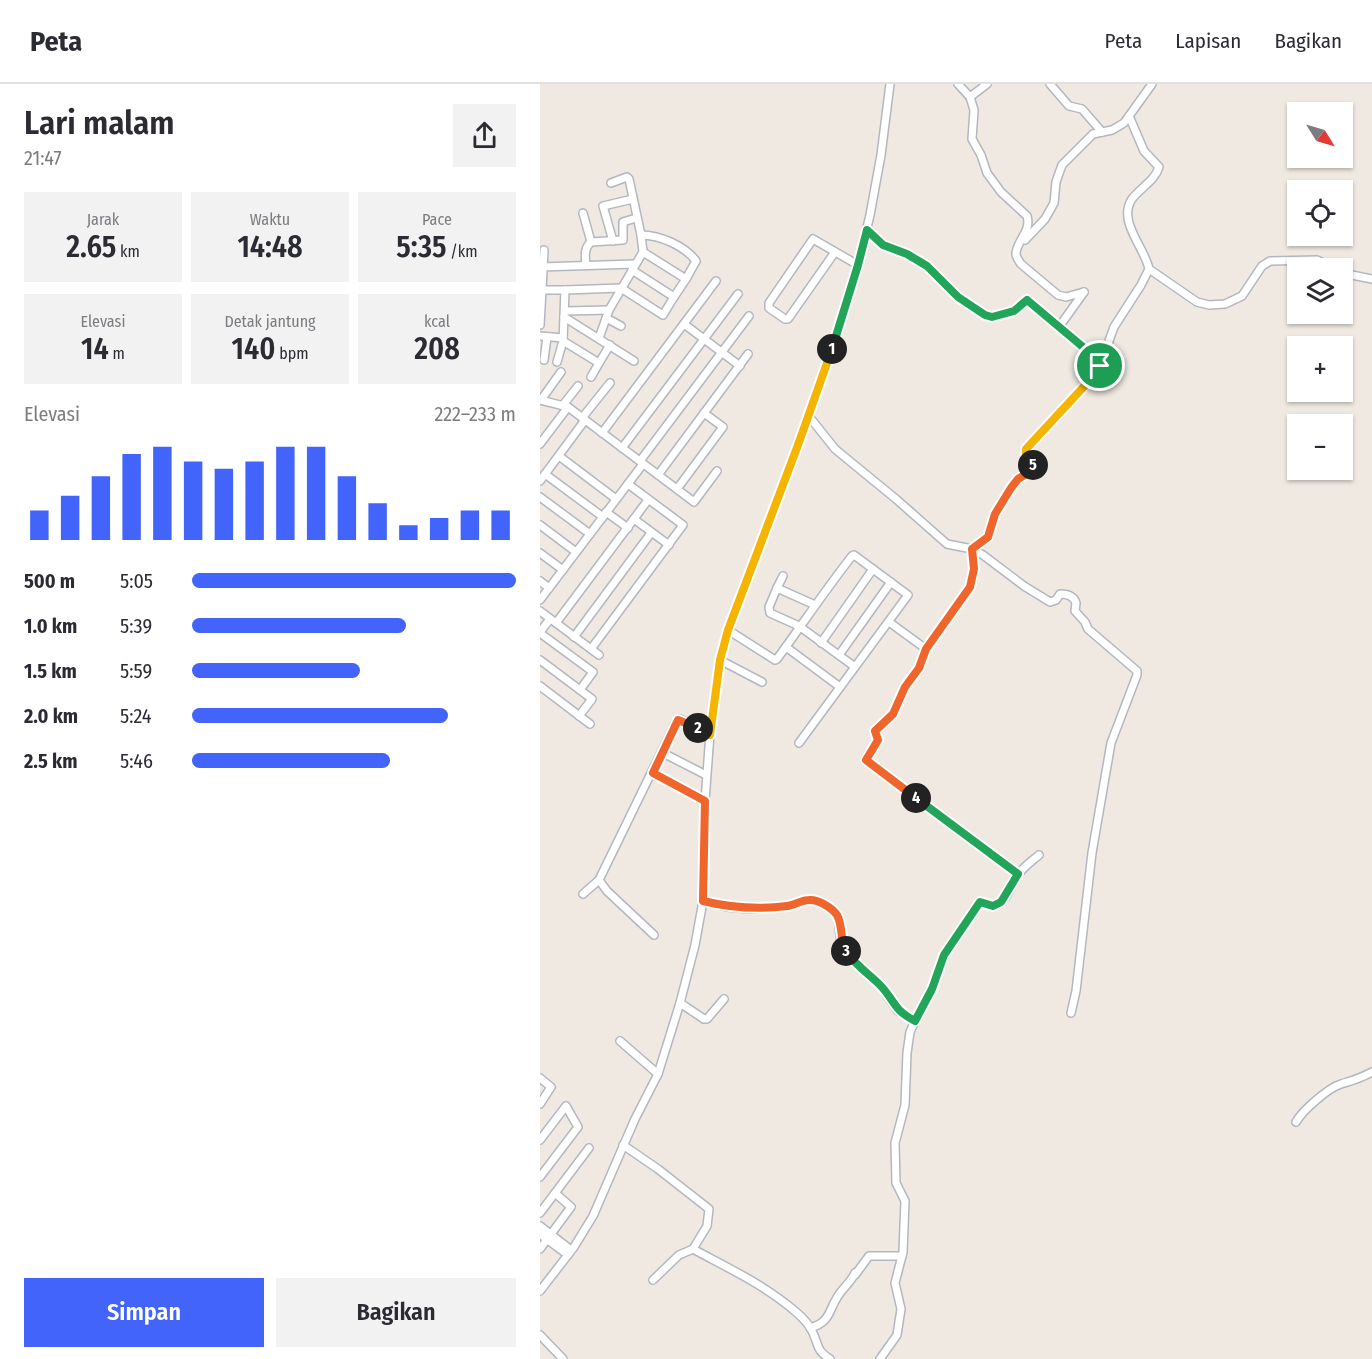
<!DOCTYPE html>
<html lang="id">
<meta charset="utf-8">
<style>
body{margin:0;font-family:"Fira Sans Condensed",sans-serif;background:#f2f2f3;color:#2b2b33;height:100vh;display:flex;flex-direction:column;font-size:22px;white-space:nowrap}
*{box-sizing:border-box;margin:0}
p{font-size:20px;color:#7c7c81}
.icon{flex:none;width:33px;height:33px;fill:none;stroke:currentColor;stroke-width:2;stroke-linecap:round;stroke-linejoin:round}
.map{position:relative;flex:1;overflow:hidden}
.side{display:flex;flex-direction:column;background:#fff;width:540px}
.side>*{flex:none}
.needle{width:39px;rotate:127deg}
.buttons{position:absolute;left:747px;top:18px;display:grid;gap:12px}
.buttons a{display:grid;place-items:center;width:66px;height:66px;border-radius:0px;background:#fff;box-shadow:0 2px 4px #0004;font-size:30px}
.pin{position:absolute;display:grid;place-items:center;width:51px;height:51px;color:#fff;margin:-26px;border:3px solid #fff;border-radius:50%;box-shadow:0 2px 6px #0007}
.km{position:absolute;width:30px;height:30px;margin:-15px;border-radius:50%;background:#222;color:#fff;font-size:16px;line-height:30px;text-align:center}
.round{display:grid;place-items:center;flex:none;width:63px;height:63px;border-radius:0px;background:#f2f2f3}
.summary{display:flex;align-items:center;justify-content:space-between;height:102px;padding:0 24px}
h1{font-size:33px;font-weight:600;line-height:45px}
.stats{display:grid;grid-template-columns:repeat(3,1fr);gap:9px;height:102px;padding:6px 24px}
.stats div{display:grid;align-content:center;border-radius:0px;background:#f2f2f3;text-align:center}
.stats b{font-size:30px;font-weight:600}
.stats small{font-size:16px;font-weight:400}
.stats p{font-size:16px}
.chart{height:168px;padding:12px 24px}
.chart p{display:flex;justify-content:space-between}
.chart svg{width:100%;height:108px;margin-top:6px;stroke:#4264fb;stroke-width:6}
.action{display:flex;gap:12px;margin-top:auto;padding:12px 24px}
.action a{flex:1;height:69px;border-radius:0px;background:#4264fb;color:#fff;font-size:24px;font-weight:600;line-height:69px;text-align:center}
.action a+a{background:#f2f2f3;color:#2b2b33}
ul{padding:0 24px;list-style:none;font-size:20px}
li{display:grid;grid-template-columns:96px 72px 1fr;align-items:center;height:45px}
li i{height:15px;border-radius:8px;background:#4264fb}
header{display:flex;align-items:center;gap:36px;box-sizing:border-box;height:84px;padding:0 30px;background:#fff;border-bottom:2px solid #e1e1e2}
header strong{font-size:28px}
nav{display:flex;gap:33px;margin-inline-start:auto;font-size:21px}
main{display:flex;flex:1;min-height:0}
.map>svg:first-child{display:block}
.lines{fill:none;stroke-linecap:round;stroke-linejoin:round}
.minor-casing{stroke:#b4b7c1;stroke-width:10}
.minor{stroke:#fff;stroke-width:7}
.split-1-casing{stroke:#fff;stroke-width:12}
.split-2-casing{stroke:#fff;stroke-width:12}
.split-3-casing{stroke:#fff;stroke-width:12}
.split-4-casing{stroke:#fff;stroke-width:12}
.split-5-casing{stroke:#fff;stroke-width:12}
.split-6-casing{stroke:#fff;stroke-width:12}
.split-1{stroke:#22a559;stroke-width:8}
.split-2{stroke:#f5b400;stroke-width:8}
.split-3{stroke:#f0652b;stroke-width:8}
.split-4{stroke:#22a559;stroke-width:8}
.split-5{stroke:#f0652b;stroke-width:8}
.split-6{stroke:#f5b400;stroke-width:8}
</style>
<header>
<strong>Peta</strong>
<nav><a>Peta</a><a>Lapisan</a><a>Bagikan</a></nav>
</header>
<main>
<section class="side">
<div class="summary"><div><h1>Lari malam</h1><p>21:47</p></div><a class="round"><svg class="icon" aria-label="share" viewBox="0 0 24 24"><path d="M12 15V3M7 8l5-5 5 5M5 13v7h14v-7"/></svg></a></div>
<div class="stats">
<div><p>Jarak</p><b>2.65<small> km</small></b></div>
<div><p>Waktu</p><b>14:48</b></div>
<div><p>Pace</p><b>5:35<small> /km</small></b></div>
</div>
<div class="stats">
<div><p>Elevasi</p><b>14<small> m</small></b></div>
<div><p>Detak jantung</p><b>140<small> bpm</small></b></div>
<div><p>kcal</p><b>208</b></div>
</div>
<div class="chart"><p><span>Elevasi</span>222–233 m</p>
<svg viewBox="0 0 160 44" preserveAspectRatio="none"><path d="M5 44V32M15 44V26M25 44V18M35 44V9M45 44V6M55 44V12M65 44V15M75 44V12M85 44V6M95 44V6M105 44V18M115 44V29M125 44V38M135 44V35M145 44V32M155 44V32"/></svg>
</div>
<ul>
<li><b>500 m</b>5:05<i style="width:100%"></i></li>
<li><b>1.0 km</b>5:39<i style="width:66%"></i></li>
<li><b>1.5 km</b>5:59<i style="width:52%"></i></li>
<li><b>2.0 km</b>5:24<i style="width:79%"></i></li>
<li><b>2.5 km</b>5:46<i style="width:61%"></i></li>
</ul>
<div class="action"><a>Simpan</a><a>Bagikan</a></div>
</section>
<div class="map">
<svg width="832" height="1275" viewBox="0 0 832 1275">
<rect width="100%" height="100%" fill="#efe9e1"/>
<g class="lines">
<g class="minor-casing">
<g id="minor">
<polyline points="418,0 430,13 447,0"/>
<polyline points="510,0 529,22 542,25 562,48"/>
<path d="M430,13L434,26L432,55L441,71L447,89L461,108L487,132C492,148 475,158 476,171C476,172 480,179 481,180L518,211L526,213L544,208"/>
<polyline points="43,129 51,158"/>
<polyline points="327,146 343,161 367,170 387,182 418,213 445,231 451,233 474,227 487,216 543,263 560,282"/>
<path d="M101,151C120,151 145,162 156,177L146,195L103,168"/>
<polyline points="485,156 505,135 514,119 516,98 522,81 553,50 572,46 584,39 612,0"/>
<polyline points="73,157 63,122 93,115"/>
<polyline points="4,166 2,206 25,206 23,257 59,279 70,261"/>
<polyline points="295,168 248,235 245,235 229,224 229,219 273,155 318,181"/>
<path d="M46,181C45,172 44,164 51,158L83,156V138L96,134"/>
<polyline points="0,183 95,180"/>
<polyline points="609,185 657,218 669,221 685,220 702,212 722,182 730,177 777,176 793,184"/>
<polyline points="92,186 134,213 146,195"/>
<polyline points="802,189 832,195"/>
<polyline points="0,206 2,206 0,241"/>
<polyline points="25,206 81,204 123,231 134,213"/>
<polyline points="25,227 69,226"/>
<polyline points="24,233 94,277"/>
<polyline points="66,234 81,242"/>
<polyline points="144,240 200,282"/>
<polyline points="519,243 544,208"/>
<polyline points="0,252 23,254"/>
<polyline points="59,254 69,226 103,168 101,151 89,95 87,93 71,99"/>
<polyline points="4,276 7,253"/>
<polyline points="17,278 23,257"/>
<polyline points="51,293 59,279"/>
<polyline points="0,316 28,323 154,418 177,387"/>
<polyline points="1,316 21,288"/>
<polyline points="23,321 38,302"/>
<path d="M268,331L295,365L356,415L407,460L432,465L443,471L484,502L510,518L516,516L520,510C527,510 534,512 536,519L535,527L545,538L548,545L597,587V591L571,659L552,769L536,907L531,929"/>
<polyline points="42,334 70,299"/>
<polyline points="62,349 176,197"/>
<polyline points="0,360 28,323"/>
<polyline points="82,364 198,210"/>
<polyline points="19,372 76,415"/>
<polyline points="100,377 209,232"/>
<polyline points="5,390 63,433"/>
<polyline points="118,391 208,270"/>
<polyline points="0,397 45,336"/>
<polyline points="137,405 183,343 164,329"/>
<polyline points="0,413 50,450"/>
<polyline points="66,428 88,444"/>
<polyline points="94,435 129,461"/>
<polyline points="0,441 36,468"/>
<path d="M432,465L448,453L455,431L471,404L478,395L491,387L493,382L486,371V365L550,296L560,282L574,243L601,201L609,185C605,164 577,137 592,115C600,104 615,97 619,83L604,67L589,32"/>
<polyline points="432,465 434,485 430,503 386,565 379,584 365,603 353,630 336,645 338,656 325,676 478,790"/>
<polyline points="0,469 23,486"/>
<polyline points="243,492 237,504 275,521"/>
<polyline points="0,497 9,504"/>
<polyline points="0,516 103,380"/>
<polyline points="0,527 59,571"/>
<polyline points="349,538 386,565"/>
<polyline points="16,539 108,416"/>
<path d="M188,546L235,576L237,575C262,541 286,505 312,472L314,471L368,511L315,583L259,542L230,529L229,523L237,504"/>
<polyline points="0,548 10,535"/>
<polyline points="0,549 53,588 40,606"/>
<polyline points="34,553 111,449"/>
<polyline points="281,559 333,485"/>
<polyline points="246,563 300,603"/>
<polyline points="51,565 143,441 88,400"/>
<polyline points="299,571 351,498"/>
<polyline points="0,576 52,615 39,632"/>
<polyline points="180,576 222,598"/>
<polyline points="0,602 50,640"/>
<polyline points="259,659 315,583"/>
<polyline points="123,669 166,691"/>
<polyline points="113,689 165,717"/>
<polyline points="43,810 59,796"/>
<polyline points="163,817 187,823 212,825 246,822 268,816 277,817 292,825 298,833 301,859 306,869 317,881 339,900 358,927 375,937 370,948 367,969 365,1021 355,1059 356,1099 365,1117 363,1168 355,1199 361,1225 357,1251 340,1275"/>
<polyline points="114,851 67,807 59,796 136,638 140,635 170,650"/>
<polyline points="140,919 164,935 167,935 184,915"/>
<path d="M375,937L389,912L404,871L440,818C468,827 465,810 478,791C483,783 492,777 499,771"/>
<polyline points="80,957 118,990"/>
<polyline points="0,994 11,1003 0,1020"/>
<path d="M756,1038C762,1027 788,1004 801,1000C814,996 819,995 832,988"/>
<polyline points="0,1056 26,1022 38,1043 0,1093"/>
<polyline points="83,1061 118,1085 169,1125 167,1142 153,1165"/>
<polyline points="0,1129 49,1064"/>
<polyline points="0,1142 31,1166"/>
<polyline points="0,1150 28,1171"/>
<polyline points="0,1165 31,1123 15,1109"/>
<polyline points="315,1191 329,1172 362,1172"/>
<path d="M113,1196L139,1171L153,1165C188,1184 225,1201 256,1228C263,1234 270,1241 273,1249C279,1262 276,1266 290,1275"/>
<polyline points="0,1207 34,1163 53,1132 95,1035 118,990 140,919 155,861 163,817 165,717 170,650 180,576 188,546 258,361 295,257 318,181 330,131 341,71 350,0"/>
<path d="M270,1244C291,1238 288,1227 298,1212C303,1204 311,1198 315,1189"/>
<polyline points="0,1251 23,1275"/>
</g>
</g>
<use href="#minor" class="minor"/>
</g>
<g class="lines">
<g class="split-1-casing">
<polyline id="split-1" points="292,265 318,181 327,146 343,161 367,170 387,182 418,213 445,231 452,233 474,227 487,216 543,263 560,282"/>
</g>
<g class="split-2-casing">
<polyline id="split-2" points="158,644 170,651 180,576 188,546 258,361 292,265"/>
</g>
<g class="split-3-casing">
<path id="split-3" d="M158,644L138,636L113,689L165,717L163,817C192,824 217,826 247,822C254,821 262,816 269,816C278,815 292,824 297,831C303,842 300,856 306,867"/>
</g>
<g class="split-4-casing">
<path id="split-4" d="M306,867C315,881 328,889 339,900C355,916 352,925 375,937L392,905L404,871L440,818L453,822L461,818L478,790L376,714"/>
</g>
<g class="split-5-casing">
<polyline id="split-5" points="376,714 326,676 338,656 335,647 353,630 365,603 379,584 386,565 430,503 434,485 432,465 448,453 455,430 471,404 478,395 491,387 493,381"/>
</g>
<g class="split-6-casing">
<polyline id="split-6" points="493,381 486,371 486,365 550,296 560,282"/>
</g>
<use href="#split-1" class="split-1"/>
<use href="#split-2" class="split-2"/>
<use href="#split-3" class="split-3"/>
<use href="#split-4" class="split-4"/>
<use href="#split-5" class="split-5"/>
<use href="#split-6" class="split-6"/>
</g>
</svg>
<div class="buttons">
<a><svg class="needle" viewBox="-14 -14 28 28"><path d="M0-13l5 13h-10z" fill="#e53935"/><path d="M0 13l5-13h-10z" fill="#7c7c81"/></svg></a>
<a><svg class="icon" aria-label="locate" viewBox="0 0 24 24"><circle cx="12" cy="12" r="6"/><path d="M12 2v4M12 18v4M2 12h4M18 12h4"/></svg></a>
<a><svg class="icon" aria-label="layers" viewBox="0 0 24 24"><path d="M12 4l9 5-9 5-9-5zM3 14l9 5 9-5"/></svg></a>
<a>+</a>
<a>−</a>
</div>
<div class="pin" style="left:560px;top:282px;background:#1e9e55"><svg class="icon" aria-label="arrive" viewBox="0 0 24 24"><path d="M6 21V4h12l-3 4 3 4H6"/></svg></div>
<b class="km" style="left:292px;top:265px">1</b>
<b class="km" style="left:158px;top:644px">2</b>
<b class="km" style="left:306px;top:867px">3</b>
<b class="km" style="left:376px;top:714px">4</b>
<b class="km" style="left:493px;top:381px">5</b>
</div>
</main>
